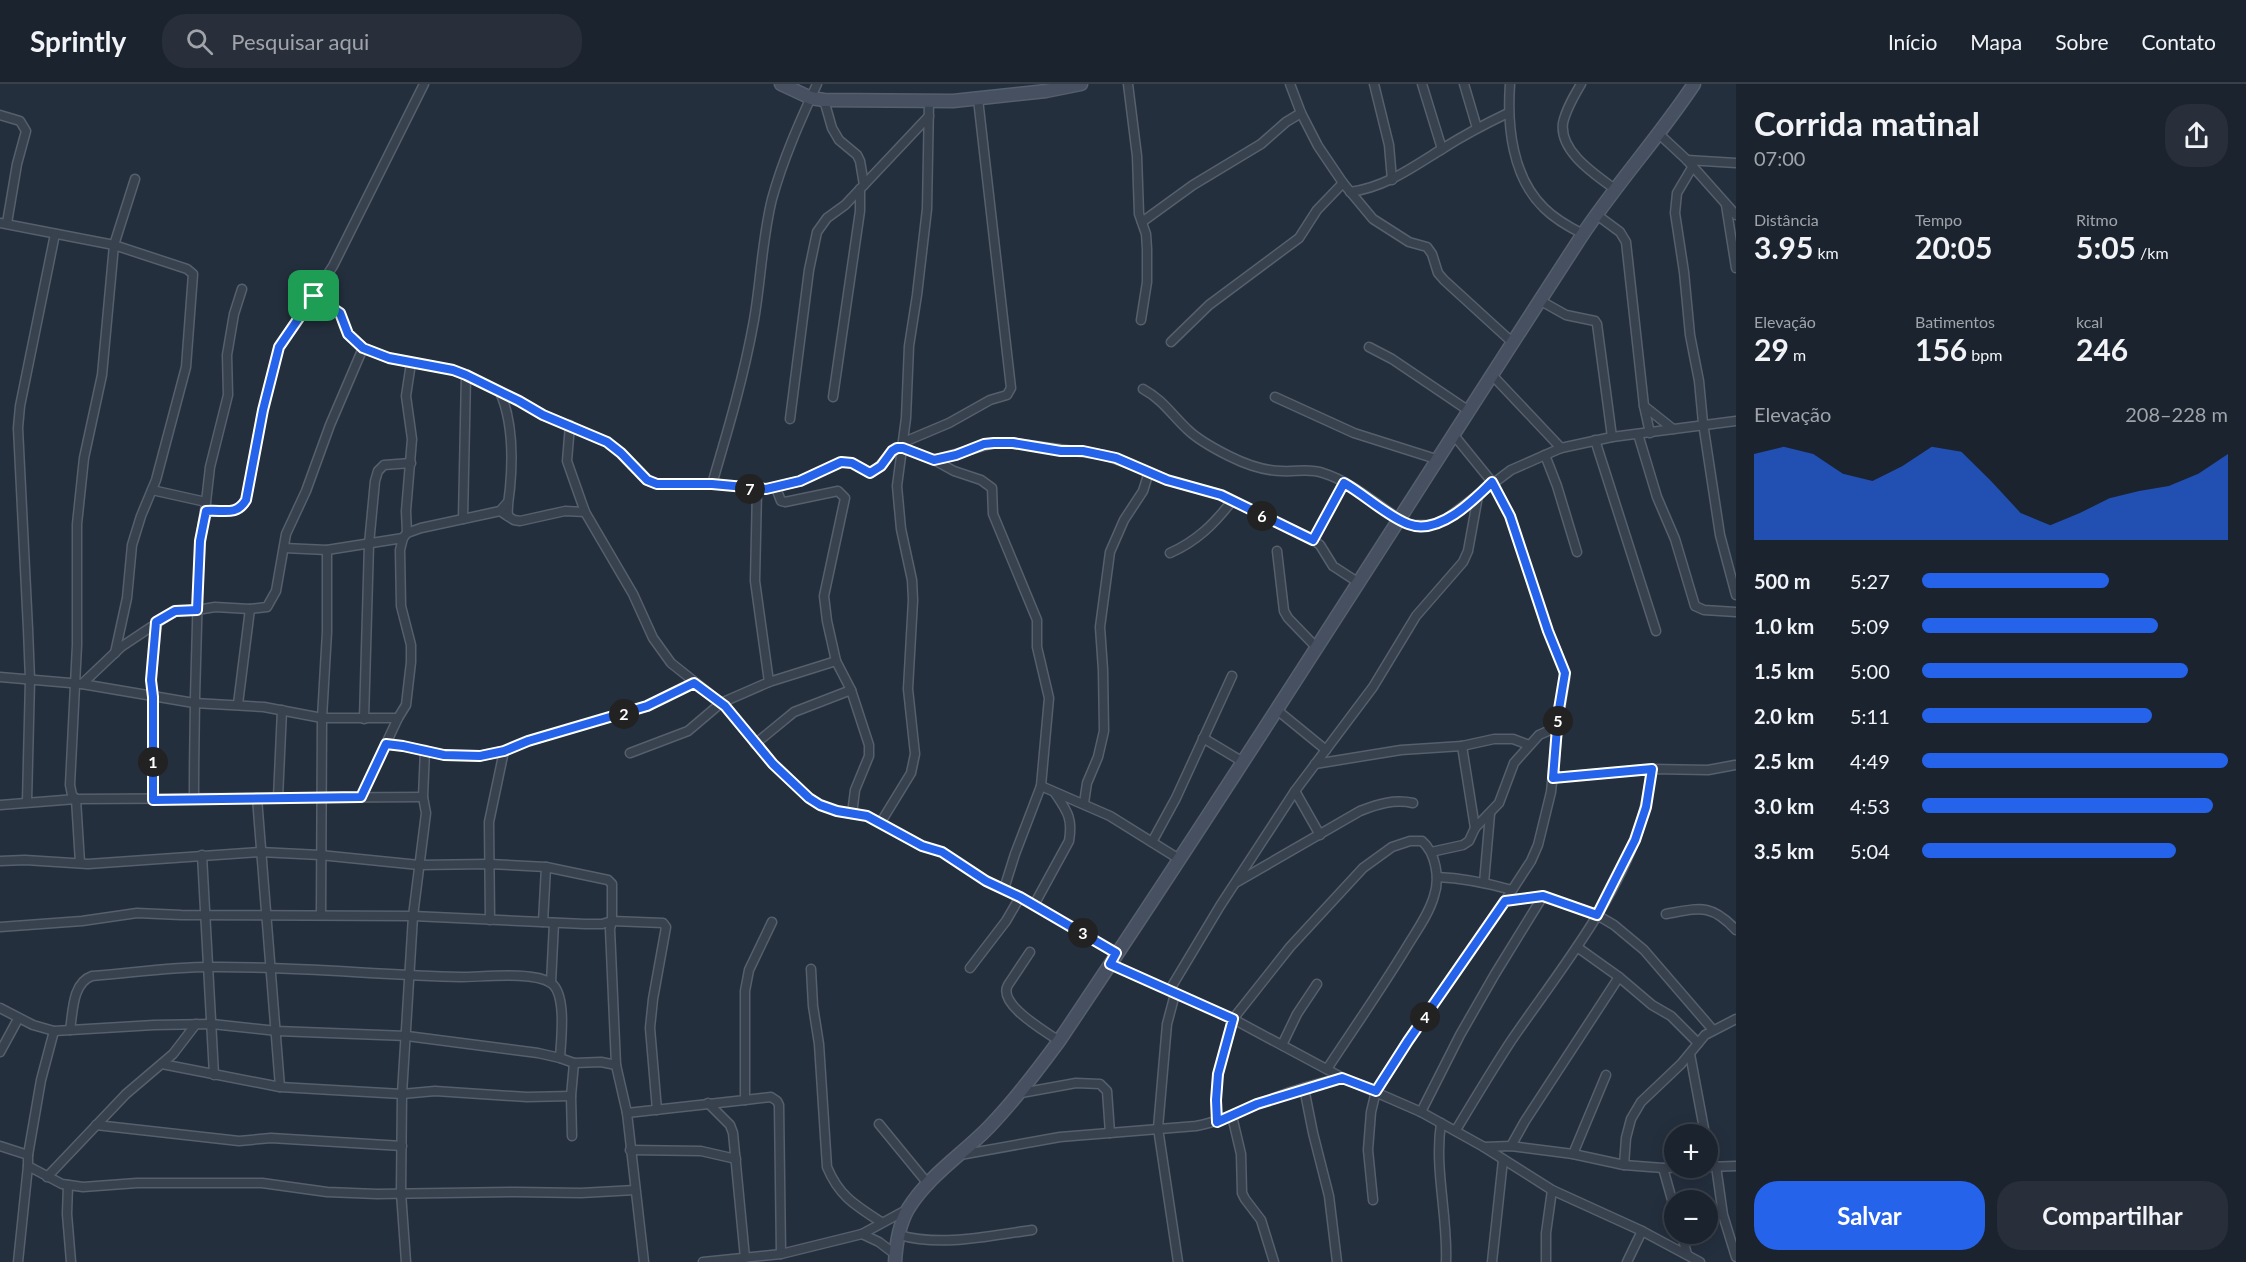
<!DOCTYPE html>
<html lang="pt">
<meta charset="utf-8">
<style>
body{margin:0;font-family:Lato,sans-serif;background:#282f3a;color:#f1f3f6;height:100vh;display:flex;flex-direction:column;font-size:22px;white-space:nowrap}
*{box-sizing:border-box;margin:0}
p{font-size:20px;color:#a0a4aa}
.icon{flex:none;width:33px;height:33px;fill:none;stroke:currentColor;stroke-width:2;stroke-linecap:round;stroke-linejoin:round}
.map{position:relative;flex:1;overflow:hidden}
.drawer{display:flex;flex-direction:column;background:#1b232e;width:510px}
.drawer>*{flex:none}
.controls{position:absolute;left:1664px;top:1040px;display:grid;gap:12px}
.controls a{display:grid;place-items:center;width:54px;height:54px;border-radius:50%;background:#1b232e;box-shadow:0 3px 15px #0003,0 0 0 2px #39404a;font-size:30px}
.pin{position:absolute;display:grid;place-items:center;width:51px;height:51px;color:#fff;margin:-26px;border-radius:12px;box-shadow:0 3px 9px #0006}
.km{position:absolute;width:30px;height:30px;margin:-15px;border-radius:50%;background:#222;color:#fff;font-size:16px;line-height:30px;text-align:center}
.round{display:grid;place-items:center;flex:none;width:63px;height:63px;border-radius:24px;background:#282f3a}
.overview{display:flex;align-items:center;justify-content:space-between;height:102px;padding:0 18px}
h1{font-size:33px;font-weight:700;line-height:45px}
.figures{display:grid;grid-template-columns:repeat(3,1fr);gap:9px;height:102px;padding:6px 18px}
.figures div{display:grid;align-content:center}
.figures b{font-size:30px;font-weight:700}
.figures small{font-size:16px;font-weight:400}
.figures p{font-size:16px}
.chart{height:168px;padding:12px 18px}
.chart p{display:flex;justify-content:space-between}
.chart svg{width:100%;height:108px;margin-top:6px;fill:#2563eb;opacity:.7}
.action{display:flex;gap:12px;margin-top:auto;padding:12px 18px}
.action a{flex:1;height:69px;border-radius:24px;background:#2563eb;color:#fff;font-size:24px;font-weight:700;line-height:69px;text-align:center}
.action a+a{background:#282f3a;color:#f1f3f6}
ul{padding:0 18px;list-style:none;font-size:20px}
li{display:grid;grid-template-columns:96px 72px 1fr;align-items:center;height:45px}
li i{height:15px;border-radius:8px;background:#2563eb}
header{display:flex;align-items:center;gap:36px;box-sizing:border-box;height:84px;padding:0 30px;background:#1b232e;border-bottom:2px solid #39404a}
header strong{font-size:28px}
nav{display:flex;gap:33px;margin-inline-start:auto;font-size:21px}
.search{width:420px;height:54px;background:#282f3a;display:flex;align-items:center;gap:15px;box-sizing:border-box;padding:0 21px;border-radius:24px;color:#a0a4aa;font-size:22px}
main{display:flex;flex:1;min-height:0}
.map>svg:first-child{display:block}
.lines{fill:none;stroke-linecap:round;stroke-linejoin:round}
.street-casing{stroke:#565f6c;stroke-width:11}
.secondary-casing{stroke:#565f6c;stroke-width:15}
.street{stroke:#38414e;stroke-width:8}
.secondary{stroke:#465061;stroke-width:12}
.route-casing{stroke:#fff;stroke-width:12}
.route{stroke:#2563eb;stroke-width:8}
</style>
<header>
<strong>Sprintly</strong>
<div class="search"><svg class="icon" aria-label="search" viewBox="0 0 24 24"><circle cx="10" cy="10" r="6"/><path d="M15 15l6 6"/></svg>Pesquisar aqui</div>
<nav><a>Início</a><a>Mapa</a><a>Sobre</a><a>Contato</a></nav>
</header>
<main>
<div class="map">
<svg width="1736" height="1178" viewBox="0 0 1736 1178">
<rect width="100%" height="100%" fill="#242f3e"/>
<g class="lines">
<g class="street-casing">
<g id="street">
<polyline points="1128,0 1137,72 1139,130 1146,150 1147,165 1147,198 1141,236"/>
<polyline points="1290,0 1301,29 1318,62 1343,99 1373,135 1409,158 1427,163 1432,170 1438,189 1444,196 1513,259"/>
<polyline points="1374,0 1389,61 1392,96"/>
<polyline points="1422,0 1442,65"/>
<polyline points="1464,0 1477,44"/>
<path d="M1510,0C1507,42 1512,93 1544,124C1555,135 1569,143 1583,150"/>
<path d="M1581,0C1574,12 1566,25 1563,39C1559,68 1596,91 1616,106"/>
<polyline points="824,16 832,44 839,56 857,71 860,77 864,101"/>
<polyline points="0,31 20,37 26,47 17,80 7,139"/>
<polyline points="1659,50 1687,76 1736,131"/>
<polyline points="1687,76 1736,79"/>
<polyline points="1693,82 1677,109 1675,129 1684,188 1690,251 1699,297 1703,339 1720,451 1736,511"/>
<path d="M1350,108C1386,103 1413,83 1442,65C1464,51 1485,40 1508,29"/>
<polyline points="1726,121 1736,184"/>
<polyline points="1597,131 1620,148 1626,158 1644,322 1650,349"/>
<polyline points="1142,138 1193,101 1261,60 1286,38 1301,29"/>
<polyline points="0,139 114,161 187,185 193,190 186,283 156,396 141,432 132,461 127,514 115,569"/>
<path d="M314,212L340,229L348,250L363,264L389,274L453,286L466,291L519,317L543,331L607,358L621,369L647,396L657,400H712L766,405L800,397L841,378L852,379L870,389C884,383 887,365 903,364L934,376L994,359H1013L1104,371L1132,381L1167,396L1221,411L1313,456L1320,461L1333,482L1359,499"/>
<polyline points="1541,217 1566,231 1595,237 1597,240 1612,353"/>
<polyline points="1171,258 1209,221 1299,154 1317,126 1343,99"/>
<polyline points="1369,263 1392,275 1469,327"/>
<polyline points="1493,292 1561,364"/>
<path d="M1143,305C1163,316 1171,330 1187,345C1198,356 1215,365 1229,372C1245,380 1264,387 1282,387C1296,388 1309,384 1323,389C1355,399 1381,425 1409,441H1431L1446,435L1511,386L1561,364L1612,353L1736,337"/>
<path d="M500,308C513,338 513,372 510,404C509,414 507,422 508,432"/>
<polyline points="833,313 860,127 860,105"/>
<polyline points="1275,313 1354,349 1436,375"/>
<polyline points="1644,322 1673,345"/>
<polyline points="790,335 809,186 817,148 827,134 845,121 929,32"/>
<polyline points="570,341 567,377 585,428 633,510 653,554 671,579 725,622 773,680 809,714 820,721 837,727 868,732 922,762 942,768 986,797 1020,813 1116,869"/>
<polyline points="1638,350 1657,413 1675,455 1695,522 1704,526 1736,528"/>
<polyline points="1595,356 1656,547"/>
<polyline points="904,358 949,339 990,316 1007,311 1011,304 978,15"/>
<polyline points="1545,371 1557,402 1577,468"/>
<polyline points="934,376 954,387 981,396 992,404 993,430 1037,536 1037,563 1049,614 1041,702 1015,770 1004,805"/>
<path d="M712,400C728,346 744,292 754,236C761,196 762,155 772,115C783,75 800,37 817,0"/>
<polyline points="776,404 781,417 785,418 838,407 845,414 824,512 827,537 836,577 851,606 869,661 869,672 855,706 852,730"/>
<polyline points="152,406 206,418"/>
<polyline points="757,406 755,497 769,598"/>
<polyline points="205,427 210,383 228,311 227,271 234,230 242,205"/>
<polyline points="503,429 514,436 520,437 565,427 585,428"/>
<polyline points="463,435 466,291"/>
<polyline points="407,449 406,427 412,355 406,312 411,279"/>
<polyline points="1313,456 1344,399"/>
<polyline points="284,464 327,466 403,454"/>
<polyline points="1277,467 1284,527 1288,534 1317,564"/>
<path d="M1170,469C1197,457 1214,440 1232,417"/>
<polyline points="0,593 82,600 121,563 175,527 197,526 215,523 250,525 267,523 276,507 286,450 306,407 330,341 363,264"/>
<polyline points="82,600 194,619 264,623 322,634 398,634"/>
<polyline points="238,620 250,525"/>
<polyline points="1277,626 1326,666"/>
<polyline points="364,635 369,460 375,397 378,387 384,381 411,379"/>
<polyline points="1203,654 1243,678"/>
<polyline points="386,660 403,662 444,671 480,672 504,667 528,657 647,622 694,599"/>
<polyline points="755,660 794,628 851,606"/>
<polyline points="1462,662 1475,744"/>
<polyline points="630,669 688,647 721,619 769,598 836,577"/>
<polyline points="1315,680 1401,666 1462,662 1494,655 1513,655 1529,661"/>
<polyline points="1553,694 1652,685 1708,686 1735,681"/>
<polyline points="1041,702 1110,732 1179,775"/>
<polyline points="1295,707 1320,751"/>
<polyline points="361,713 398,634 406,621 411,578 411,561 401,522 400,466 403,454 407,449 421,444 500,427 507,419"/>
<polyline points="257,714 280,1003"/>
<polyline points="278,714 282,626"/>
<path d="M194,715C194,657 195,599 197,541C198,502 198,465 205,427C222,425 236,433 246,416L263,326L279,263L333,182L424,0"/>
<polyline points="153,716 153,613 151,596 157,538"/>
<polyline points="27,718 30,596 28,545 18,344 20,322 55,150"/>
<polyline points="1084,719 1087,699 1098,673 1104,647 1103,586 1100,543 1110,468 1124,436 1143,407 1149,388"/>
<polyline points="0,721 76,715 423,713"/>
<polyline points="881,738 911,689 915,670 908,605 913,516 912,496 901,445 897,402 906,334 909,262 917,211 927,125 929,17"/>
<polyline points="1152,758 1176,714 1232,592"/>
<polyline points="1431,768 1463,761 1469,757 1475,744 1499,719 1514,679 1539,651 1557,643"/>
<polyline points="202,771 214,991"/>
<polyline points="0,777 25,776 88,780 260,768 320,771 419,781 489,780 546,783 608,796 612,800 612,837 663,839 666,843 653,915 650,944 657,1026"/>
<polyline points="80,779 76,715 72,711 70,701 77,561 77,440 84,374 102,291 114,161 135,95"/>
<path d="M1437,793C1463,794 1487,799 1512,806"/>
<path d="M1237,798L1360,727C1378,720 1394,715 1413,719"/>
<polyline points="1484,799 1490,730"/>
<polyline points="1505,817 1543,812 1597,831 1614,841 1644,866 1713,946"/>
<path d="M1034,821L1069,757C1073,734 1067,727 1055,709"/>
<path d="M1666,830C1700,824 1711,819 1736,846"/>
<polyline points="321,831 322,634 327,548 327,466"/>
<polyline points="490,836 489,738 504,667"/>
<polyline points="543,838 546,783"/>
<polyline points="0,843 82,837 137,829 181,831 413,832 585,840 602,840 612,837 610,845 616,981 627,1029 644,1178"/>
<polyline points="1577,863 1619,893 1652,921 1671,932 1698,959"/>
<path d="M1030,868L1008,901C997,920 1045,947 1059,957"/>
<polyline points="1110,880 1233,935 1343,994 1421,1028 1484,1063 1511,1062 1573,1070 1624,1081 1663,1084 1696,1083"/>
<polyline points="970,884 1006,837 1020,813"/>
<path d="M811,885L813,922L819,960L827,1083C839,1112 855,1121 881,1138"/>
<polyline points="551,899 554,839"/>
<polyline points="1169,907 1220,822 1295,707 1373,603 1416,532 1463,478 1468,467 1478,412"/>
<polyline points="1175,910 1167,940 1158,1044 1178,1178"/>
<polyline points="0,924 33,941 54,947 154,941 212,940 277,947 407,952 538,969 560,974 574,979 601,978 616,981"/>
<path d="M70,946C73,928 72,899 92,892C131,889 171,883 210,883C294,882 377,891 461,893C483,893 533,887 551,899C567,910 561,956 560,974"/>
<polyline points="1282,961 1297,930 1317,900"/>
<polyline points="0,968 18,935"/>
<polyline points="1690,970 1705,1050"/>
<polyline points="162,980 280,1003 402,1010 435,1007 527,1013 571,1012"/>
<polyline points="1304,1004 1313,1049 1329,1112 1337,1178"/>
<polyline points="1021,1009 1076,999 1100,1000 1107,1007 1110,1049"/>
<polyline points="745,1016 771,1013 777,1017 779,1021 781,1170"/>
<polyline points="708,1019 730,1041 733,1049 745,1174"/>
<polyline points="1421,1028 1460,951 1495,890 1543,812"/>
<polyline points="627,1029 745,1016 745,907 749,886 772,838"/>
<polyline points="1232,1032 1241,1070 1242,1109 1245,1115 1261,1136 1274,1178"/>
<path d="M1217,1038L1216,1016L1218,990L1233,935L1290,863L1363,784L1392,763L1410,757H1422C1436,769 1440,795 1434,812C1429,830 1417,846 1408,861C1382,904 1354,944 1327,985"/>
<path d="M1441,1039C1434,1086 1448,1131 1446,1178"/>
<polyline points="879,1040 929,1101"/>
<polyline points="96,1041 239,1057 271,1054 402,1062"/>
<path d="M1456,1046C1474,1016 1492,986 1511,957C1555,893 1607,829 1635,756C1644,733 1648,709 1652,685"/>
<polyline points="572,1052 571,1012 574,979"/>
<polyline points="1707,1060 1710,1082"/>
<polyline points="0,1062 28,1071 28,1082 62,1100 83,1103 137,1099 262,1099 327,1108 377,1110 516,1108 581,1109 635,1106"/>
<polyline points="1511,1062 1525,1037 1619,893"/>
<polyline points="1484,1063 1552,1106 1642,1147 1700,1178"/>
<polyline points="630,1066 701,1067 736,1075"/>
<polyline points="1573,1070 1606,991"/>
<polyline points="28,1071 41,996 54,947"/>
<path d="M960,1071L1060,1053L1196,1042C1218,1038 1237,1029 1258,1020C1285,1009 1314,1000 1343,994"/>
<polyline points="1624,1081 1626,1054 1631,1035 1641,1018 1681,980 1705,951 1736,935"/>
<polyline points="1716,1082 1723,1131 1736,1173"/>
<polyline points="1707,1083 1736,1082"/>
<polyline points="1663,1084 1674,1123"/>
<polyline points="47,1093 126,1010 173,970 196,940"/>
<polyline points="68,1101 67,1130 71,1178"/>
<polyline points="1373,1116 1368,1066 1371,1028 1376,1007 1408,957 1505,817 1531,777 1538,761 1551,708 1559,631 1565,595 1563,583 1548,547 1510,432 1492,398 1453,350"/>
<polyline points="1681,1149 1687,1170"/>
<polyline points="862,1150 879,1158 896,1171"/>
<path d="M899,1151C942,1163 988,1152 1032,1146"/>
<polyline points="18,1178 28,1082"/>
<polyline points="406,1178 401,1109 402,1010 413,832 426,729 423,713 425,666"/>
<polyline points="703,1178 781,1170 862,1150 908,1125"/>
<polyline points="1492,1178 1503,1076"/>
<polyline points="1546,1178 1546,1149 1552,1106"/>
<polyline points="1627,1178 1642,1147"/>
</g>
</g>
<g class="secondary-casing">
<g id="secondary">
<polyline points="781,0 811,14 824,16 953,17 1046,7 1081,0"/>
<path d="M895,1178C896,1161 900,1139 908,1125C928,1092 963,1070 989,1043C1015,1016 1037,987 1059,957C1237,692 1407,421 1581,153C1616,100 1659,53 1694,0"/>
</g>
</g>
<use href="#street" class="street"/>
<use href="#secondary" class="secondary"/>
</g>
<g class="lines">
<g class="route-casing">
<path id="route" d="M314,212L340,229L348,250L363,264L389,274L453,286L466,291L519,317L543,331L607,358L621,369L647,396L657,400H712L766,405L800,397L841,378L852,379L870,389L881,382L892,367L897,364H903L934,376L956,371L984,360L994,359H1013L1061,367H1083L1116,374L1167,396L1221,411L1313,456L1344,399C1365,411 1387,432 1408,440C1438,452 1473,417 1492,398L1510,432L1548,547L1565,589L1558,631L1553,694L1652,685L1646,723L1635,756L1597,831L1543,812L1505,817L1408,957L1376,1007L1342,994L1257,1020L1217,1038L1216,1016L1218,990L1233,935L1110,880L1116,869L1020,813L986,797L942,768L922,762L867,732L837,727L820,721L809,714L773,680L725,622L694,599L647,622L528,657L504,667L480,672L444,671L403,662L386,660L361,713L153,716V613L151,596L156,538L175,527L197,526L200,457L206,427C222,425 236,433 246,416L263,326L279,263Z"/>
</g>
<use href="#route" class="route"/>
</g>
</svg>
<div class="controls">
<a>+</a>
<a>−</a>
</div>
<div class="pin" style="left:314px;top:212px;background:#1e9e55"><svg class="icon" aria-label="arrive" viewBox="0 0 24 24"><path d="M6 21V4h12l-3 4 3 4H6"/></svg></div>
<b class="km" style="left:153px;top:678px">1</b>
<b class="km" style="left:624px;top:630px">2</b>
<b class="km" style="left:1083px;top:849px">3</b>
<b class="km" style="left:1425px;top:933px">4</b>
<b class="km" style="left:1558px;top:637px">5</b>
<b class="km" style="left:1262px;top:432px">6</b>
<b class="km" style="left:750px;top:405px">7</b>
</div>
<section class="drawer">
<div class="overview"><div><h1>Corrida matinal</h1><p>07:00</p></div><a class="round"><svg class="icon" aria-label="share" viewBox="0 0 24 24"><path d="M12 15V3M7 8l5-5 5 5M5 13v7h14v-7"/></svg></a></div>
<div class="figures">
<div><p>Distância</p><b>3.95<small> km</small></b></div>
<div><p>Tempo</p><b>20:05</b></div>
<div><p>Ritmo</p><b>5:05<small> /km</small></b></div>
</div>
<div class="figures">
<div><p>Elevação</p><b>29<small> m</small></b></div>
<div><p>Batimentos</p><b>156<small> bpm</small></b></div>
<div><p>kcal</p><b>246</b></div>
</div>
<div class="chart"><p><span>Elevação</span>208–228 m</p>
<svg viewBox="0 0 160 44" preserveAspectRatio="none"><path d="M0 44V9L10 6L20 9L30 17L40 20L50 14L60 6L70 8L80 20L90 33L100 38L110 33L120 27L130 24L140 22L150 17L160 9V44z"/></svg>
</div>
<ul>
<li><b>500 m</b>5:27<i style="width:61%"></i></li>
<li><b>1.0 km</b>5:09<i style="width:77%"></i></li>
<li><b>1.5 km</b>5:00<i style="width:87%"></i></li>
<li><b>2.0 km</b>5:11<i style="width:75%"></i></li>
<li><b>2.5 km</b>4:49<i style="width:100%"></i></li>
<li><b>3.0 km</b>4:53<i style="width:95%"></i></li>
<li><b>3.5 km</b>5:04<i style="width:83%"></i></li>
</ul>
<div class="action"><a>Salvar</a><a>Compartilhar</a></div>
</section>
</main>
